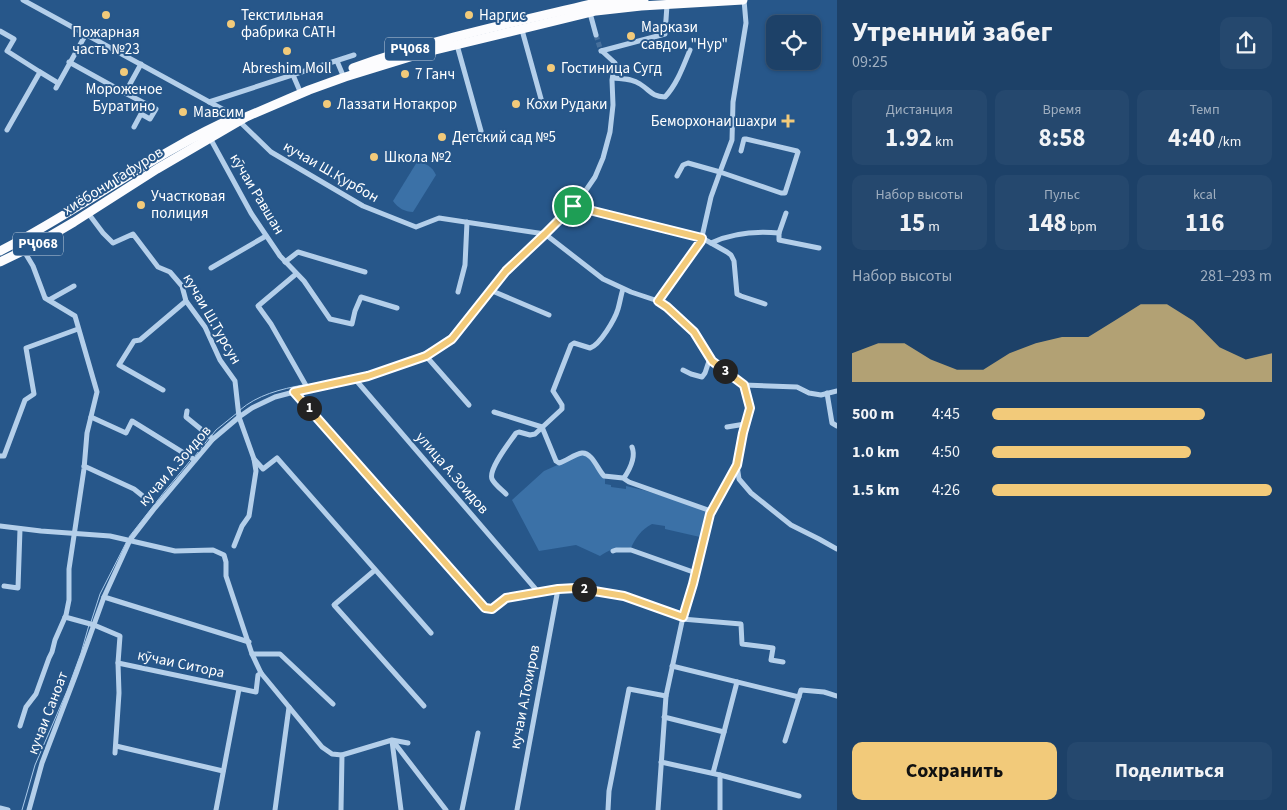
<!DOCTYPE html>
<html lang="ru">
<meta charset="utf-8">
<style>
body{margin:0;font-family:"Source Sans 3",sans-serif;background:#25486e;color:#f1f3f6;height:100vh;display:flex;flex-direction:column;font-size:19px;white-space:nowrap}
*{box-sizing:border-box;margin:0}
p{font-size:16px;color:#a0afc0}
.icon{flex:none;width:28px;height:28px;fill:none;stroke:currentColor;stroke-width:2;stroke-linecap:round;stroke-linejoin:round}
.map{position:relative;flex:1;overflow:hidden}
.drawer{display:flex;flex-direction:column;background:#1d4168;width:450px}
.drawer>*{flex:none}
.fabs{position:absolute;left:766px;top:15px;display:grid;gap:10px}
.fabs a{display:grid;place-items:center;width:55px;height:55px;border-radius:10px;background:#1d4168;box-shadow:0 1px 4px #0004,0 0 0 1px #3b5a7c;font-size:25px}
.pin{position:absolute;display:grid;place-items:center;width:42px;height:42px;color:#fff;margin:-21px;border:2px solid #fff;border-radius:50%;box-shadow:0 1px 5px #0007}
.km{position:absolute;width:25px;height:25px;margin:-12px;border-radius:50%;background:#222;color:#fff;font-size:14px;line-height:25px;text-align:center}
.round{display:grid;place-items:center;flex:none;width:52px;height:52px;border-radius:10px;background:#25486e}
.summary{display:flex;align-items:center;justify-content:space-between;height:85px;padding:0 15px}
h1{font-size:28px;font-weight:700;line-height:38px}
.metrics{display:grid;grid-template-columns:repeat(3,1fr);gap:8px;height:85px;padding:5px 15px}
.metrics div{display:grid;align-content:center;border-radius:10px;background:#25486e;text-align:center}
.metrics b{font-size:25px;font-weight:700}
.metrics small{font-size:14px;font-weight:400}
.metrics p{font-size:14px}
.chart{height:140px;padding:10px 15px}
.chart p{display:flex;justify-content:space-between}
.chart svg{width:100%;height:90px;margin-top:5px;fill:#f2ca7a;opacity:.7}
.action{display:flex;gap:10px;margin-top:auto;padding:10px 15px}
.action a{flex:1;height:58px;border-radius:10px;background:#f2ca7a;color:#111;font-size:20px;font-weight:700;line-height:58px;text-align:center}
.action a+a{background:#25486e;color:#f1f3f6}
ul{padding:0 15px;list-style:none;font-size:16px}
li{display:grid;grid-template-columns:80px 60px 1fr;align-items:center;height:38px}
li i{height:12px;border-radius:6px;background:#f2ca7a}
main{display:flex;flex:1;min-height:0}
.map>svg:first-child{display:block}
.green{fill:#3b71a7}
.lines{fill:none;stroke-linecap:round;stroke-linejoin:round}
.stream{stroke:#a9caea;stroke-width:1}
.minor-tunnel{stroke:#47709c;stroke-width:5;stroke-dasharray:5 2.5;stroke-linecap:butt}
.minor{stroke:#b4cfea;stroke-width:5}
.trunk{stroke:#fcfcfe;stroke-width:9}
.route-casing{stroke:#fff;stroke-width:10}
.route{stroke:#f2ca7a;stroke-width:6}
.poi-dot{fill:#f2ca7a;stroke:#27578a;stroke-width:2}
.labels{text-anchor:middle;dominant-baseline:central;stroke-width:4;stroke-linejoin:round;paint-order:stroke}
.shield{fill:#27578a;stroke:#becddc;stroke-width:1}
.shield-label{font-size:14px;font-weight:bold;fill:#fff}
.poi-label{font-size:15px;fill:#fff;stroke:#27578a;text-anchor:start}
.street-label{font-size:15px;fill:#fff;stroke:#27578a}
</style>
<main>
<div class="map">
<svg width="837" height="810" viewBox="0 0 837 810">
<rect width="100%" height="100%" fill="#27578a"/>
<g class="green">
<path d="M417,162C425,163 432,166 436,175L413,212C405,212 398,208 393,201Z"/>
<path d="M582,454L588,455L605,479V484L611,485V487L626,489V486L643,490L705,509L707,514L700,537L665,529V526L652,524C641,530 636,537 631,548C618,547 610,549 600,556L576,545L539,551L512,500L544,471Z"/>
</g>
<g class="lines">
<g class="stream">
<polyline points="399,363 433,348 445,340 460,324 499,275 537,238"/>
<polyline points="307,385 337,380"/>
<path d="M240,410C257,395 281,389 303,385"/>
<polyline points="212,435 216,430 237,413"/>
<polyline points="195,456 209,438"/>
<polyline points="129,537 165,491 190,461"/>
<polyline points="91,622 100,594 127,541"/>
<polyline points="22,810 35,765 67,691 81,653 89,625"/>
</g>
<polyline class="minor-tunnel" points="596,35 601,51"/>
<g class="minor">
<polyline points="23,0 235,116"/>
<polyline points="590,13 596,35"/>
<polyline points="522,30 543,106"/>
<polyline points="0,31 14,39 7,51 40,72 7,130"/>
<polyline points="457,45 481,131 481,137"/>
<polyline points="601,51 665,34 667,5"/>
<polyline points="337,61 342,73"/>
<polyline points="69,62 125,93"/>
<polyline points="40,72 58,83"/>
<polyline points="293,75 299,89"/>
<path d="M613,78C622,79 632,78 640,84C651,91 651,96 665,97C677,84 683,67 690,50"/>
<polyline points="56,88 86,34"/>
<polyline points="209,102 354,55"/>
<polyline points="239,121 271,152 363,206 416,227 439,218 545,234 603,279 631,292 658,301 667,307 694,332 711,361 744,385 749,408 743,433 737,465 739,479 751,493 791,525 819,539 837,549"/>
<polyline points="134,127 141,114 150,119 156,109 125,93 141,64"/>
<polyline points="210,138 251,213 280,256 304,281 330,319 352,324 355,311 361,297 397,308"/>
<polyline points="677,176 683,165 688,163 720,172 781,193 785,193 798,152 797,151 746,139 744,139 741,151"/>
<polyline points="573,206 702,238 727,252 731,255 734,261 737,294 741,296 765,304"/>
<polyline points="88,213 103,233 113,243 133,234 158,267 170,272 182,286 186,301 205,327 220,360 235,381 239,417 254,459 256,471 249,516 242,526 234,546"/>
<polyline points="779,233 779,240 819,248"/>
<path d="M711,243C732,233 757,231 779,233L786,213"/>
<polyline points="285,262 298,252 365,272"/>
<polyline points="211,268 266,236"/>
<polyline points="296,274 258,306 271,324 308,389"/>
<polyline points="490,290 549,315"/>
<polyline points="458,292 465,265 467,222"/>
<polyline points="49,300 74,286"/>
<polyline points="658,301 701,241 711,197 720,172 732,140 733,102 746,23 744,0"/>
<polyline points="426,356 469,405"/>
<polyline points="683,370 691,374 702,377 705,373 710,358"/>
<polyline points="355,379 539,593 558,589 576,588 625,596 683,617"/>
<polyline points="744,385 797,387 809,393 821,395 837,391"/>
<polyline points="163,390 119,365 134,341 140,340 186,301"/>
<polyline points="294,392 485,608 492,609 506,598 539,593"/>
<polyline points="827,393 832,423 837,426"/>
<polyline points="187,411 186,417 213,439"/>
<path d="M494,412L542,427L556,461L559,463C567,461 574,454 582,453C592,452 598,470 604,476L623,478L629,482L711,511"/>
<polyline points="91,417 126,433 132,421 195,460"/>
<polyline points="727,427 745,424"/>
<polyline points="0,456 4,456 25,400 34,394 26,348 78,329"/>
<polyline points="254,459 263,469 277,458 431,633"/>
<polyline points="84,466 134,489 144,497"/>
<path d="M624,478C630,469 636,457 632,447"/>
<path d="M506,494C502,490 494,484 492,479C488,469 510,442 516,433L519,432L530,435L535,434L562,409V405L553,391L571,345L574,343L590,348C600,345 615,319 618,309C620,302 621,295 623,289"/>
<polyline points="0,526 41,531 110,536 175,551 213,550 224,555 226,562 226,576 252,654 261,673 322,747 332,754 342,755 392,740 408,743"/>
<polyline points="613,551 616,550 631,550 696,573"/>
<polyline points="375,570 334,605 424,706"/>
<polyline points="4,586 18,588 20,529"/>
<polyline points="104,597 249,642"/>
<polyline points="65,617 94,625 120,636 118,663 256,692 258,675 261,673"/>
<polyline points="682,619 741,624 742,644 773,648 771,660 783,662"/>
<polyline points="252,654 280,654 333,704"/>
<polyline points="672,666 799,697"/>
<polyline points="664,717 724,732 713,773"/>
<polyline points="20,726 26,707 36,694 49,658 52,652 55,640 66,615 69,600 69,569 84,469 87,433 97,392 75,316 45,298 33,266 24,251"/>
<polyline points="724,732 737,682"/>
<polyline points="392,741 401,810"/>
<polyline points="393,741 446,810"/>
<polyline points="785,741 801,690 824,692 837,696"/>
<polyline points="116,746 223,771"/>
<polyline points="115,753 119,693 118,663"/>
<polyline points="661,762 720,775 720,810"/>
<polyline points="720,775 799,796"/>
<polyline points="0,808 8,810"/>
<polyline points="29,810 42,763 76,674 104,597 130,540 154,509 213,439 239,417 252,408 275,397 294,392 368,376 426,356 452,339 506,271 545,234 582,196 595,177 603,158 610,132 613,105 612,80 615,63 602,51"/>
<polyline points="216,810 239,689"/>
<polyline points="275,810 289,707"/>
<polyline points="341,810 342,755"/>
<polyline points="462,810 478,733"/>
<polyline points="517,810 558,589"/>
<polyline points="608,810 609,791 629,689 666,696"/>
<polyline points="658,810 666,696 683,617 693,584 710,514 737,466"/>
</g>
<g class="trunk">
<path d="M353,68C431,40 511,23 591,4L617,1L644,0"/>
<path d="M0,251C82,209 155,152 240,115"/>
<polyline points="0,262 33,246 74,222 157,169 246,117 309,90 345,77 423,53 596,11 641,6 743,0"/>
</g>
</g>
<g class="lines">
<g class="route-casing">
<polygon id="route" points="573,206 702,238 701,241 658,301 667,307 694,332 712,361 744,385 750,408 743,433 737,465 710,514 693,584 683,617 624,596 576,588 558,589 506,598 492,609 485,608 294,392 368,376 426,356 452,339 506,271 545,234"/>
</g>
<use href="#route" class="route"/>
</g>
<g class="poi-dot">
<circle cx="106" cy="15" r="5"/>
<circle cx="469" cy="15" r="5"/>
<circle cx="231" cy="24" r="5"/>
<circle cx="631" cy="36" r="5"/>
<circle cx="287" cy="51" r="5"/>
<circle cx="551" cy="68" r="5"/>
<circle cx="124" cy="72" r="5"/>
<circle cx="405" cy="74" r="5"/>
<circle cx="327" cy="104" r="5"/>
<circle cx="516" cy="104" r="5"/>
<circle cx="183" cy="112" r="5"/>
<path d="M785.5 113.5h5v5h5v5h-5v5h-5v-5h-5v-5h5z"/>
<circle cx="442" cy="137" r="5"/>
<circle cx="374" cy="157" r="5"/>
<circle cx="141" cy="205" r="5"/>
</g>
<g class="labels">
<g class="shield">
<rect x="385" y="37.5" width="50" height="23" rx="4"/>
<rect x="13" y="232.5" width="50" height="23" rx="4"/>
</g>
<g class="shield-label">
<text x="410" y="49">РҶ068</text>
<text x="38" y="244">РҶ068</text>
</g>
<g class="poi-label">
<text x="241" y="15">Текстильная<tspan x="241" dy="17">фабрика САТН</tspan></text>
<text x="479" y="15">Наргис</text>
<text x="641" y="27">Маркази<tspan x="641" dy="17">савдои "Нур"</tspan></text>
<text x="106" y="32" text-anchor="middle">Пожарная<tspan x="106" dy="17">часть №23</tspan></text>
<text x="287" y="68" text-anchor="middle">Abreshim Moll</text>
<text x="561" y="68">Гостиница Сугд</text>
<text x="415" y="74">7 Ганч</text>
<text x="124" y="89" text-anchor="middle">Мороженое<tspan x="124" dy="17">Буратино</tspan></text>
<text x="337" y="104">Лаззати Нотакрор</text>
<text x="526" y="104">Кохи Рудаки</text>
<text x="193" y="112">Мавсим</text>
<text x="777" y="121" text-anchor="end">Беморхонаи шахри</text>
<text x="452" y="137">Детский сад №5</text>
<text x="384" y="157">Школа №2</text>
<text x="151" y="196">Участковая<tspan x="151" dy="17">полиция</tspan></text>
</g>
<g class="street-label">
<text transform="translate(331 172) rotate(30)">кучаи Ш.Қурбон</text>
<text transform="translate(113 181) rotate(-32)">хиёбони Гафуров</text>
<text transform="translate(257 194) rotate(59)">кӯчаи Равшан</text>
<text transform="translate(212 319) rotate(60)">кучаи Ш.Турсун</text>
<text transform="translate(175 466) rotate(-49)">кучаи А.Зоидов</text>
<text transform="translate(452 473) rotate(49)">улица А.Зоидов</text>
<text transform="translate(181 664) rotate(12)">кӯчаи Ситора</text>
<text transform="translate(525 697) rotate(-79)">кучаи А.Тохиров</text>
<text transform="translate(48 713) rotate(-69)">кучаи Саноат</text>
</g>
</g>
</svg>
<div class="fabs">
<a><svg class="icon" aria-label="locate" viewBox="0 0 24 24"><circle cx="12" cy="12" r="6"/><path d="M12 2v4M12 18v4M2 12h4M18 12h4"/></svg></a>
</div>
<div class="pin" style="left:573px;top:206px;background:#1e9e55"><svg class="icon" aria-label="arrive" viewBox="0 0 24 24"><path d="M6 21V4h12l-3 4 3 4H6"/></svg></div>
<b class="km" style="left:309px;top:408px">1</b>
<b class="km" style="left:584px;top:589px">2</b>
<b class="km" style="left:725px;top:371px">3</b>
</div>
<section class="drawer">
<div class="summary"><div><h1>Утренний забег</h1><p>09:25</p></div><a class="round"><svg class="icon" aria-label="share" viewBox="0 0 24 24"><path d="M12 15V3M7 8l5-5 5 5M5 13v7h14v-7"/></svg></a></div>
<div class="metrics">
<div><p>Дистанция</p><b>1.92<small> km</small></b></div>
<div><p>Время</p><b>8:58</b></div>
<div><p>Темп</p><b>4:40<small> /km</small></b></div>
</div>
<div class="metrics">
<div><p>Набор высоты</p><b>15<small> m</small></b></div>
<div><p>Пульс</p><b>148<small> bpm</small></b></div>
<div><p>kcal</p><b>116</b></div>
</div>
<div class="chart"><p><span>Набор высоты</span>281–293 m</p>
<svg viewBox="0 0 160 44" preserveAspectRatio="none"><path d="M0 44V30L10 25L20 25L30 33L40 38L50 38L60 30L70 25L80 22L90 22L100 14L110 6L120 6L130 14L140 27L150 33L160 30V44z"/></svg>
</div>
<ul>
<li><b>500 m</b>4:45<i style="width:76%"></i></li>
<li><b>1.0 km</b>4:50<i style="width:71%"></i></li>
<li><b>1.5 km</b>4:26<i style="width:100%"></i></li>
</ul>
<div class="action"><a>Сохранить</a><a>Поделиться</a></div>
</section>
</main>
